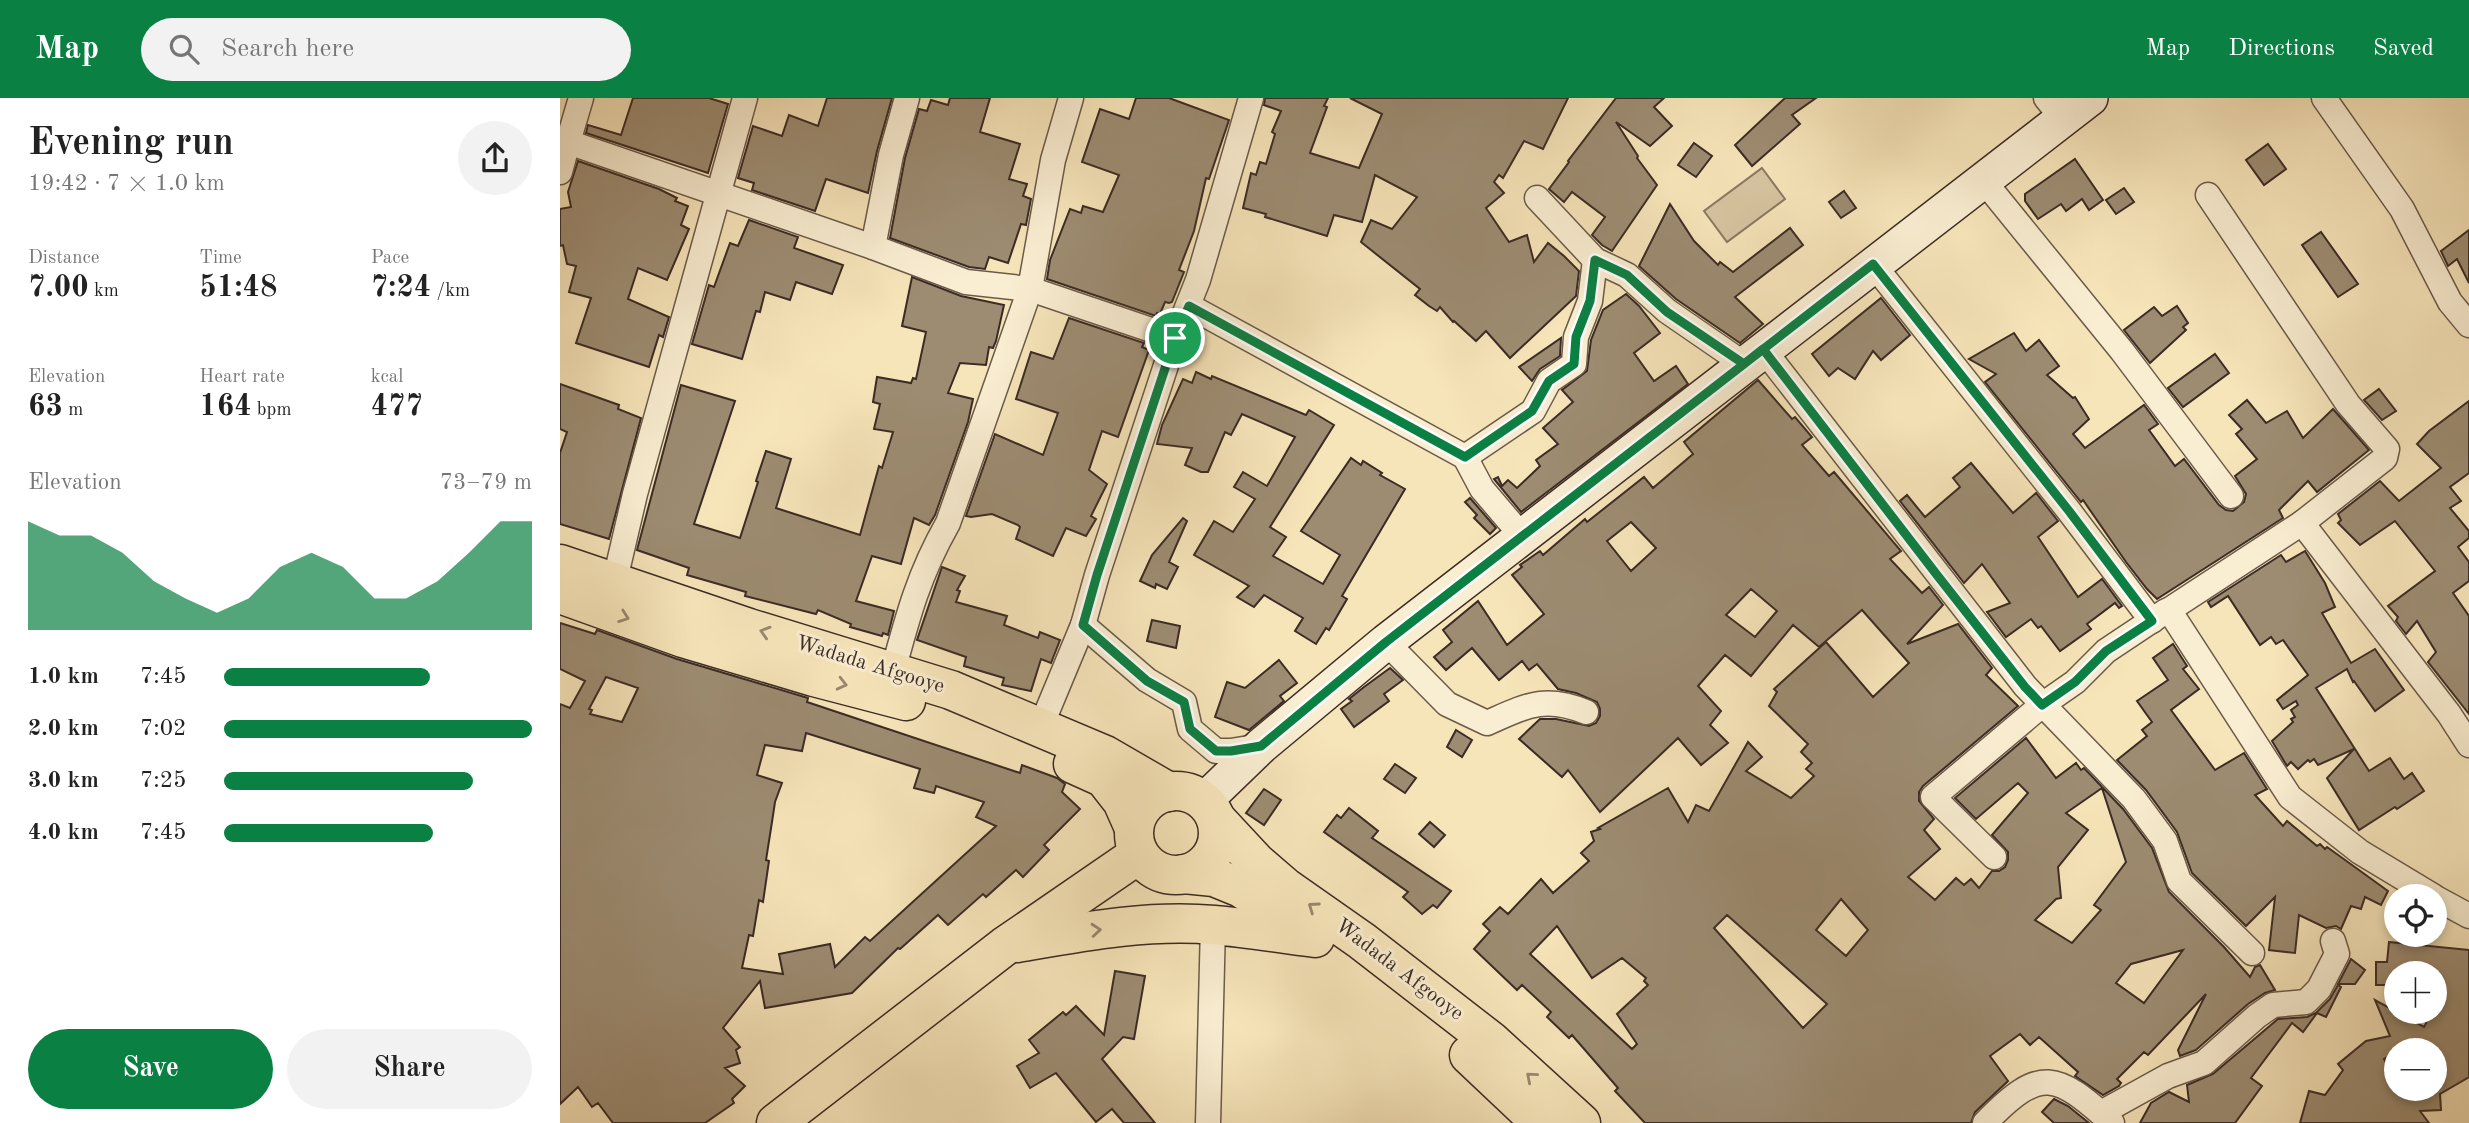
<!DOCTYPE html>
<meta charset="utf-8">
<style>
body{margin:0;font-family:"Old Standard TT",serif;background:#f2f2f2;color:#222;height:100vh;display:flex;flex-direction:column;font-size:26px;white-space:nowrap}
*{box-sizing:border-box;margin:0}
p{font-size:23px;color:#767676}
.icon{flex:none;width:38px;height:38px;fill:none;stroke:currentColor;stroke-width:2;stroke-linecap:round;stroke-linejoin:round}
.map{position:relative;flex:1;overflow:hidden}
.sheet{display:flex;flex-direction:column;background:#fff;width:560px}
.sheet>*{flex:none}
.buttons{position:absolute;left:1824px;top:786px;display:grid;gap:14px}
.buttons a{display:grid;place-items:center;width:63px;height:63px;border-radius:50%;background:#fff;box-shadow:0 4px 10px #0003;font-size:35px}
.pin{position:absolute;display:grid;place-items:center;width:60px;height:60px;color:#fff;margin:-30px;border:4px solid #fff;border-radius:50%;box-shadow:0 2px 7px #0007}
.round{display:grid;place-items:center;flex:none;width:74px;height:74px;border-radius:37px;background:#f2f2f2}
.overview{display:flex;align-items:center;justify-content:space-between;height:119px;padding:0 28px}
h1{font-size:38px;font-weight:700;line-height:52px}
.metrics{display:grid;grid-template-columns:repeat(3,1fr);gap:10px;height:119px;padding:7px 28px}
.metrics div{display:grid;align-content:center}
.metrics b{font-size:30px;font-weight:700}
.metrics small{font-size:19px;font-weight:400}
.metrics p{font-size:19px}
.chart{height:196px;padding:14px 28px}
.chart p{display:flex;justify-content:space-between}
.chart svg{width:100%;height:126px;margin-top:7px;fill:#0b8043;opacity:.7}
.primary-button{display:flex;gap:14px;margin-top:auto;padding:14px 28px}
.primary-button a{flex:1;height:80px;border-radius:42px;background:#0b8043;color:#fff;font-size:28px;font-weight:700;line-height:80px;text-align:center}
.primary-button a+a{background:#f2f2f2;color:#222}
ul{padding:0 28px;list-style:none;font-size:23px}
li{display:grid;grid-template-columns:112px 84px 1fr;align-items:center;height:52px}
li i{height:18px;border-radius:9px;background:#0b8043}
header{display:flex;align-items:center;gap:42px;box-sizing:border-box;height:98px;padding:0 35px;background:#0b8043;color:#fff}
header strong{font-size:33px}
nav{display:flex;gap:38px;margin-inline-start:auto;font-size:24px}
.search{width:490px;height:63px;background:#f2f2f2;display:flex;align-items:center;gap:18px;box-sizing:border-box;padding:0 24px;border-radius:38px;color:#767676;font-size:26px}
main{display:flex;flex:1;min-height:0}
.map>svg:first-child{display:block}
.green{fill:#d7c5a1;stroke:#897863;stroke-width:2}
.building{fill:#9d8c72;stroke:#3b2b25;stroke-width:2;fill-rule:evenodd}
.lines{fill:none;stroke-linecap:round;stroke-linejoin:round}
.street-casing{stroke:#6a5a4a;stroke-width:27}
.secondary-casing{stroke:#3b2b25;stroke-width:38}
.primary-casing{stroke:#3b2b25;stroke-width:41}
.highway-casing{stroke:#3b2b25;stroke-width:41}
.street{stroke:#faeed2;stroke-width:24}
.secondary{stroke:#faeed2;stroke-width:35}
.primary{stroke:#f7e5ba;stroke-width:38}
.highway{stroke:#f7e5ba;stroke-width:38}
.oneway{stroke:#998870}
.route-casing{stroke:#fff;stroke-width:14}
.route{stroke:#0b8043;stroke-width:9}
.labels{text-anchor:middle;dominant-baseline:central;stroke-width:6;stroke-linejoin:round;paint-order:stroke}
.street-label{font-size:21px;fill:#3b2b25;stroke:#faeed2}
</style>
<header>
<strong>Map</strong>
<div class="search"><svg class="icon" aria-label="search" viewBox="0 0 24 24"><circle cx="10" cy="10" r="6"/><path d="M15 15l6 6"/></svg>Search here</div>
<nav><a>Map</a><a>Directions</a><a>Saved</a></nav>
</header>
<main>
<section class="sheet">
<div class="overview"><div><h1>Evening run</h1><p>19:42 · 7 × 1.0 km</p></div><a class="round"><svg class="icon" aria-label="share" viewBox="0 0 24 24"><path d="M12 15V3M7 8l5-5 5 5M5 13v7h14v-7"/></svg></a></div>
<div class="metrics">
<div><p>Distance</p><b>7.00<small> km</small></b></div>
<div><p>Time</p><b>51:48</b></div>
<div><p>Pace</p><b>7:24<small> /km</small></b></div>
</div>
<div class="metrics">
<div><p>Elevation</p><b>63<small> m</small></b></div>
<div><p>Heart rate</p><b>164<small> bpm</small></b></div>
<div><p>kcal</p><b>477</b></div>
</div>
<div class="chart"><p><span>Elevation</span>73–79 m</p>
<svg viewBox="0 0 160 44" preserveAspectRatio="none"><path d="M0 44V6L10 11L20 11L30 17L40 27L50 33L60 38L70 33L80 22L90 17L100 22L110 33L120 33L130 27L140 17L150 6L160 6V44z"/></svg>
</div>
<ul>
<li><b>1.0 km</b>7:45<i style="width:67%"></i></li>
<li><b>2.0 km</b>7:02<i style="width:100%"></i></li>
<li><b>3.0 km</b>7:25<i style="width:81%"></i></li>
<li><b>4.0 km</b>7:45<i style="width:68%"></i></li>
</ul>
<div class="primary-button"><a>Save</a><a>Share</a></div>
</section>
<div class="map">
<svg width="1909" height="1025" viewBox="0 0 1909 1025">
<rect width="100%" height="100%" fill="#f7e5ba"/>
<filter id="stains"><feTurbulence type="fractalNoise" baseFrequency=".00286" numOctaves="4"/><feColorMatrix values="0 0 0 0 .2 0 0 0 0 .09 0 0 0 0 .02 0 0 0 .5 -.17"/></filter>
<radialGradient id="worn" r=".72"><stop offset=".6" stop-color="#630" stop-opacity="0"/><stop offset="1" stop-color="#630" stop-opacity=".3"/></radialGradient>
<polygon class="green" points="1202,70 1225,101 1167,144 1144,113"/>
<g class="building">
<polygon points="73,0 149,0 168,6 148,75 26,35 28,27 61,37"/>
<polygon points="267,0 332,0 317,53 308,95 266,81 255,113 192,92 194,85 178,80 193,28 222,38 229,17 258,28"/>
<polygon points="390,0 430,0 420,34 460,46 449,81 467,86 463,98 471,101 466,127 461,126 448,165 429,159 425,171 409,169 330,140 345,60 359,11 367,13 371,2 388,7"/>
<polygon points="576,0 609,0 669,22 649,81 646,80 634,133 619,172 624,174 612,204 609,205 605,204 600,216 597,215 596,218 487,181 490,162 510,111 521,115 523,108 543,114 559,77 522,64 540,11 569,21"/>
<polygon points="705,0 768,0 764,8 767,9 750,55 799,70 822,16 790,0 1008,0 983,51 964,43 943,80 939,77 934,84 944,95 926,110 949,144 967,137 974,164 988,145 1004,158 1019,173 1016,198 950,260 926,233 916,243 894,223 893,224 880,209 877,213 869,208 855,197 860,191 801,144 811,122 832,131 857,99 815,77 802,124 774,117 767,138 705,119 706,116 683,110 691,75 696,77 700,64 706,66 715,36 712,34 721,13 704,7"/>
<polygon points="1056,0 1104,0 1094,9 1112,28 1090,48 1056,24 1078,58 1077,60 1097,87 1052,153 1042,147 1032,137 1045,119 1012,94 1004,104 989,91 1009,64 1008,63"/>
<polygon points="1225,0 1256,0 1232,17 1240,26 1192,68 1175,47"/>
<polygon points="1134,45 1152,58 1136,79 1118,67"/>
<polygon points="1708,46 1726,71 1704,87 1686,62"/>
<polygon points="1515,61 1543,102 1529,112 1522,101 1506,113 1501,106 1478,121 1465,103 1465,96"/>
<polygon points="18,63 99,91 117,100 115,103 128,108 121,127 129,131 107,182 78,170 68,201 109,219 103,239 99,237 89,269 16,245 31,200 9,194 16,168 7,166 3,147 0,148 0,111 11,109 8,94"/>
<polygon points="1564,90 1574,104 1556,116 1546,102"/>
<polygon points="1284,93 1296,110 1281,120 1269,104"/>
<polygon points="1110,106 1134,143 1158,167 1160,164 1173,174 1230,130 1243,147 1175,199 1203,226 1180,245 1116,201 1079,168"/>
<polygon points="189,122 238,139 234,150 283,167 272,196 236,184 230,202 205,194 200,214 196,213 182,261 132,246 149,187 154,189 170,145 178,148"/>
<polygon points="1909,132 1909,185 1897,161 1888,168 1881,153"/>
<polygon points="1761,134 1798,186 1778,199 1742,147"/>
<polygon points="352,179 401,198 444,207 436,243 433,250 429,249 426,267 400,265 388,295 413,301 408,324 375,417 369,427 354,420 341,466 312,458 296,503 334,513 328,537 323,535 322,538 290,529 291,526 258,512 256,516 185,498 186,494 127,477 129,470 77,452 121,287 175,303 134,426 180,440 198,384 196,383 206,353 231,361 216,410 300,437 319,368 322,370 333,334 314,331 320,306 313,304 317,279 351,285 353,280 356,281 366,234 342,228"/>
<polygon points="1066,196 1079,208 1100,235 1074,255 1094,283 1116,268 1128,286 961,414 934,381 938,379 942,388 948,382 957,390 980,368 976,362 998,346 983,330 1013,304 1002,292 1027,273 1031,242 1043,212"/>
<polygon points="1321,200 1350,237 1321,262 1313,253 1295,281 1278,270 1269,278 1252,256"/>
<polygon points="1617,208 1628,225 1623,229 1626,232 1590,265 1564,232 1594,209 1602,218"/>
<polygon points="509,220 584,245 582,249 589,252 558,339 542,333 529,372 547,386 531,418 536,421 526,438 506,430 493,458 456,441 460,429 458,427 432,416 411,419 406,418 435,336 483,357 498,315 456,301 471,254 493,261"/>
<polygon points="1454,235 1466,253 1479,242 1499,268 1487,277 1513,300 1515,299 1529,321 1513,336 1525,350 1584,307 1598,326 1589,332 1615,368 1624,361 1659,407 1666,412 1673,413 1684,404 1686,396 1675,378 1697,361 1676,336 1682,331 1669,317 1687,302 1706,325 1727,313 1743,340 1773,311 1809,352 1757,394 1748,383 1719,412 1723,420 1597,501 1587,491 1566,464 1523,402 1521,404 1425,284 1436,276 1409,261"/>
<polygon points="1001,240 1000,258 980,271 972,283 959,269"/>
<polygon points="1655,256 1669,275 1623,309 1608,290"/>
<polygon points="636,274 651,281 652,278 746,317 749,312 774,327 710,429 726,439 713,458 763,486 780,457 741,433 791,360 801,367 803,363 822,375 820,377 845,391 782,498 787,501 769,532 766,530 756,546 735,533 743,520 704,497 694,509 677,499 689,488 634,457 654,423 673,434 695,401 674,389 683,374 707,388 735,339 682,316 671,337 665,334 648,374 641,374 625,367 632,350 597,346 602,327 623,281 632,285"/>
<path d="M1198,282L1232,321L1235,319L1252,339L1242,347L1269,378L1274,374L1341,453L1330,461L1362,495L1369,489L1383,507L1347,546L1398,526L1432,570L1426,577L1458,608L1363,688L1359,694V703L1374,721L1364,732L1380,751L1348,779L1375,802L1396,780L1404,787L1411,781L1419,790L1432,773H1439L1445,769L1448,762V754L1432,737L1468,695L1458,685L1416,721L1395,700L1466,640L1496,680L1516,665L1521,672L1524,670L1563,711L1592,750L1609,794L1664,849L1690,879L1695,869L1700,867L1715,892L1705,895L1688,906L1636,952L1620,958L1618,952L1646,896L1588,957L1584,954L1557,981L1561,985L1559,988L1543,997L1515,978L1518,974L1479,939L1470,947L1460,936L1430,958L1448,983L1415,1014L1411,1025H1085L1055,993L1058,990L1012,937L1009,940L987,919L991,914L962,887L957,892L914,851L930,833L923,826L940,809L948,816L981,781L993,795L1029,763L1021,755L1034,743L1031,734L1040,731L1038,730L1108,690L1128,724L1136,707L1149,713L1188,644L1202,659L1186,673L1231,700L1254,678L1246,671L1252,665L1241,654L1248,646L1209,608L1217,594L1214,591L1266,544L1313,599L1349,565L1302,512L1259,549L1233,527L1191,578L1165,557L1138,588L1161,613L1150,627L1168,645L1141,667L1118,640L1040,714L1008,672L1002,679L959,641L980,621H996L1029,628L1036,625L1040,618V611L1037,604L1016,595L998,591L977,566L969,572L962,563L939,582L912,550L886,572L874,559L892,544L883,532L918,503L947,547L984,516L952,477L962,469L960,467L980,453L983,457L1025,421L1027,424L1084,379L1093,390L1133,356L1124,344ZM1071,424L1096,450L1071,473L1047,443ZM1191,491L1217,513L1195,539L1166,517ZM1542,690L1566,764L1534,807L1541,812L1512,845L1475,822L1496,801L1501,800L1498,769L1528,732L1506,715ZM1281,801L1308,832L1286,858L1256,832ZM1167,817L1267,906L1243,930L1154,830ZM997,828L1032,880L1062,860L1086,880L1084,883L1088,887L1057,916L1077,946L1072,951L970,856ZM1623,852L1584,905L1556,885L1571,866Z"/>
<polygon points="0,286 59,307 58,311 81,320 49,441 0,426 0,355 7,334 0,331"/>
<polygon points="1819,291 1836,313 1822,322 1804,302"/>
<polygon points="1909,303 1909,375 1890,389 1901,403 1890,410 1909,433 1909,440 1898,449 1909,464 1909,483 1893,495 1909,518 1909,616 1868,564 1876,554 1857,523 1846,536 1836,523 1838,519 1828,508 1875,473 1835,423 1800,447 1778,425 1781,422 1778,416 1820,383 1839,403 1881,370 1857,346 1869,333"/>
<polygon points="1411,365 1453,415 1476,395 1498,423 1478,439 1518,499 1542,481 1562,508 1559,510 1555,505 1527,526 1531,531 1500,553 1481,528 1478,530 1471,521 1446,539 1427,514 1450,505 1422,466 1404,485 1340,403 1347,397 1365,419 1400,389 1393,380"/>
<polygon points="910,400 936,430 930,436 914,420 917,417 905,404"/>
<polygon points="623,420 627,423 609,464 618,469 607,491 596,486 595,490 580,483 592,457"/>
<polygon points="1745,453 1765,485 1775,509 1762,515 1791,565 1815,551 1844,592 1815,613 1794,583 1793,584 1787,571 1756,590 1809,673 1830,660 1844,681 1852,675 1864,693 1837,711 1835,709 1799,732 1767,680 1794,651 1758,667 1754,661 1750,664 1748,662 1738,671 1731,664 1727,668 1712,643 1733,624 1731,621 1735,619 1731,612 1738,607 1736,603 1723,611 1717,602 1748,577 1723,542 1716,546 1711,539 1700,547 1668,498 1651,509 1648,504 1721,457 1726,464"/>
<polygon points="382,469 405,478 397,492 400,493 396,504 447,518 444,527 478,540 480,534 500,542 491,565 481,561 471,593 442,587 444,580 404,568 406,559 357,542"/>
<polygon points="592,522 620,528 616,550 587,543"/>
<path d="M0,525L35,536L37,532L117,561L248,600L247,604L460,675L462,667L497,680L505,686L502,694L520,711L484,747L489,752L463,779L456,772L426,799L423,796L388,827L378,817L340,851L338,850L292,895L205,910L200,883L163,930L180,949L176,952L180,965L165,970L185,988L172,1001L174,1005L145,1025H53L38,1005L32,1009L18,989L0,1006V606L10,610L25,583L0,571ZM46,579L78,590L62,624L30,616L32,612L29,611ZM246,635L360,671L354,690L374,695L376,688L424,704L416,719L436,728L310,843L305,839L275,869L270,846L219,856L223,876L182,870L189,837L193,838L199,802L203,804L209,763L206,762L212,724L215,704L222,685L197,677L205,647L242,653Z"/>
<polygon points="1613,546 1627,568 1623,571 1639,591 1611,612 1655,672 1684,655 1707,691 1695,697 1723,728 1727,723 1757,748 1760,746 1765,751 1767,749 1774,754 1828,793 1821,807 1805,799 1801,811 1791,808 1781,831 1776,828 1766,830 1739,817 1735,855 1709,852 1715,799 1686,828 1632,775 1617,734 1586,692 1557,662 1587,638 1582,632 1592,624 1577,603 1608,582 1593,560"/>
<polygon points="719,562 737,585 720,598 724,603 689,632 655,619 667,584 685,590"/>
<polygon points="830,570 843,582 824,596 829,603 794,629 781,611 792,603 789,601 804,589"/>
<polygon points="896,632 912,642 902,659 887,649"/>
<polygon points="835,666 856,680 845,695 824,681"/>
<polygon points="704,691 721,702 704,727 686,715"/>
<polygon points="789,710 818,733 812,740 891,793 877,810 873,807 862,816 843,799 848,794 764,734 777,717 781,720"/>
<polygon points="870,724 885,737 874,749 859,736"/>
<path d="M1829,844L1909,852V979L1880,996L1881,1012L1860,1013L1869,1025H1740L1749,993L1765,997L1783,972L1778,966L1806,943L1830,938L1815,902L1864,929L1872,914H1874V875H1836V887H1816V864H1827ZM1836,952H1874V990H1836V985L1824,961L1836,955Z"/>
<polygon points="1791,861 1805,872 1795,886 1778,886"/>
<polygon points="555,873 585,878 574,941 563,939 542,961 595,1025 564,1025 552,1011 536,1024 496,975 470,990 457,968 479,955 469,942 503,914 506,917 516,908 544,937"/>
<polygon points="1778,887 1781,889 1766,919 1757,915 1743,934 1732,925 1691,980 1702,988 1675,1025 1580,1025 1591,1005 1609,994 1629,1004 1627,987 1653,976 1718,921 1747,919 1756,915 1770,901"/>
<polygon points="1494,1001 1508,1008 1529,1025 1494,1025 1482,1014"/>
</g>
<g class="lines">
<g class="street-casing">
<g id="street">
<polyline points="1486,0 1503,21"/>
<polyline points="1764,0 1842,111 1890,204 1909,227"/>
<polyline points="0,42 8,44 21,0"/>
<polyline points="0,74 8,44 313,149 331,57 347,0"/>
<polyline points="1423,82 1562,253 1671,398"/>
<polyline points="1648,97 1788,306 1827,351 1825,360 1742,425 1609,512 1730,699 1800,754 1873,798"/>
<polyline points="977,100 1035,162 1067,177 1107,213 1184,266"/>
<polyline points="313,149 406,184 470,191 615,240"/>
<polyline points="1313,166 1509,413 1592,523"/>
<polyline points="629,208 905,359 922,391 962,438"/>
<polyline points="1203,251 1465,588 1574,701 1605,743 1619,783 1692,855"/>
<polyline points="905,359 973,313 989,283 1014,266 1016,239 1030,203 1035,162"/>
<polyline points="1742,425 1889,616 1909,647"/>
<polyline points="54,486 75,396 185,0"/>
<polyline points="523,527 587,582 624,604 630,631 656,653 671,653 701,648"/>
<path d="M826,544L887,606L927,625C966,608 984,597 1026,614"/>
<path d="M333,573C348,517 359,476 388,425L470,191L493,62L511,0"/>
<polyline points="481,628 523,527 537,477 615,240 638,182 691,0"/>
<polyline points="1434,759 1373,699 1482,607 1515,584 1546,553 1606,513"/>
<polyline points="1874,799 1909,818"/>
<polyline points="1541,1015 1608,978 1644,965 1697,918 1713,907 1746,904 1759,891 1777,856 1773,843"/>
<polyline points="648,1025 653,827"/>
<path d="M1425,1025C1481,967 1496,975 1552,1025"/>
</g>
</g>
<g class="secondary-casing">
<polyline id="secondary" points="643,704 701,648 826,544 1530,0"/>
</g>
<g class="primary-casing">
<g id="primary">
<path d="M457,845C521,834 589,821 654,827C688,830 722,836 755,840"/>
<polyline points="216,1025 445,848 579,756"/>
</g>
</g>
<g class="highway-casing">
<g id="highway">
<polyline points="0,466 189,530 391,592 545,657 609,694"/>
<polyline points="0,496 123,540 254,579 346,603"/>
<polyline points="513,666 544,680 562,703 574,730"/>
<circle cx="616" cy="735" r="42"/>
<polyline points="656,721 696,764 725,789 802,843 931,943 1021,1025"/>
<polyline points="624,776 654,779 681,790 744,832"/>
<polyline points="909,957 981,1025"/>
</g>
</g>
<use href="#street" class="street"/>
<use href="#secondary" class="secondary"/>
<use href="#primary" class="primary"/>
<use href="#highway" class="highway"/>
</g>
<defs><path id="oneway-chevron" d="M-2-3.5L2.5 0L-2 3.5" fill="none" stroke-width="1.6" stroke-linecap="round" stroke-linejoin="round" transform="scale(1.75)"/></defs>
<g class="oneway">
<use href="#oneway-chevron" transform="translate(64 519) rotate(20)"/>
<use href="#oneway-chevron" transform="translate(205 534) rotate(-163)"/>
<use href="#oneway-chevron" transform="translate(282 586) rotate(14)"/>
<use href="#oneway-chevron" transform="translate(753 809) rotate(-145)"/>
<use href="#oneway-chevron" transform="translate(536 832) rotate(-5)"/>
<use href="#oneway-chevron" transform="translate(971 979) rotate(-139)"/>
</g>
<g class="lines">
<g class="route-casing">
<polyline id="route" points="615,240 537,477 523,527 587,583 624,604 630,631 656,653 671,653 701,648 826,544 1184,266 1203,251 1377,477 1465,589 1482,607 1515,584 1546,553 1592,523 1509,413 1313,166 1184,266 1107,214 1067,177 1035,162 1030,203 1016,239 1014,266 989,283 972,313 905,359 629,208 615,240"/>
</g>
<use href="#route" class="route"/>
</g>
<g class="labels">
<g class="street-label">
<text transform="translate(310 567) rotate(17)">Wadada Afgooye</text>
<text transform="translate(839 872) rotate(37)">Wadada Afgooye</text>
</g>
</g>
<rect width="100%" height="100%" filter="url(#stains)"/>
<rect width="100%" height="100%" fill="url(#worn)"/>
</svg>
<div class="buttons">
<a><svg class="icon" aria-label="locate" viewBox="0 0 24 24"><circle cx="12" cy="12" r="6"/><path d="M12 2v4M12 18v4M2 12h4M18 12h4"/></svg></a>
<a>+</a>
<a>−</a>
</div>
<div class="pin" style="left:615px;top:240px;background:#1e9e55"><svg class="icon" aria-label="arrive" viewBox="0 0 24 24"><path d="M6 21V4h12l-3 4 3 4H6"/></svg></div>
</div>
</main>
